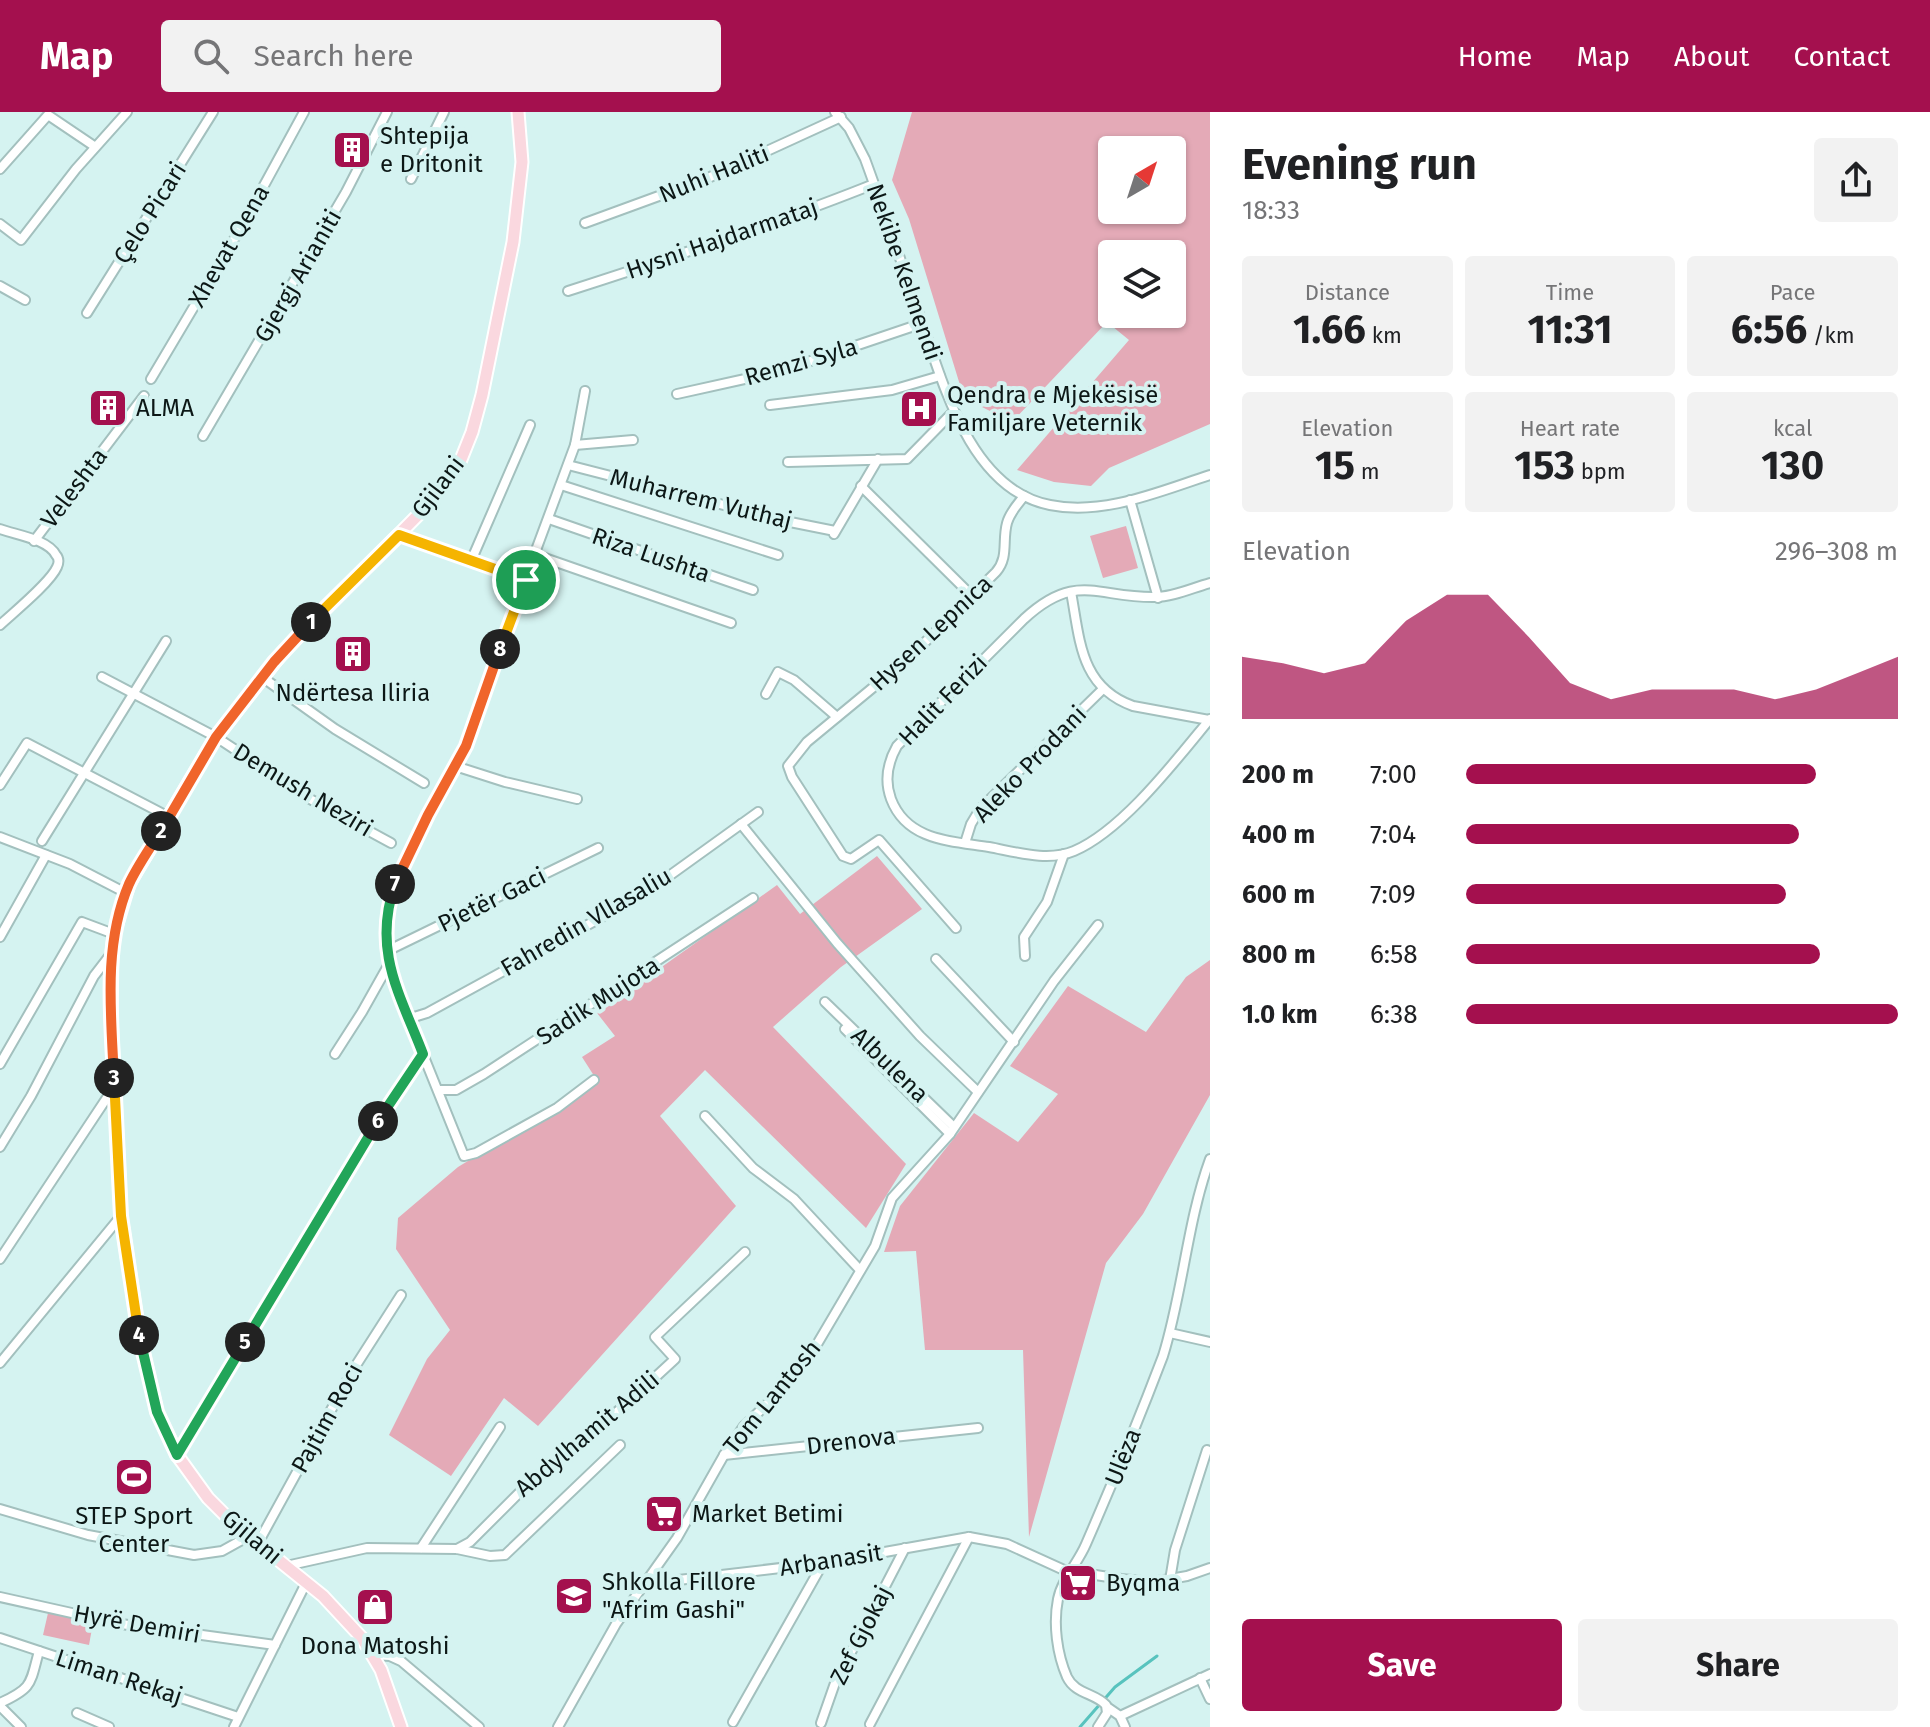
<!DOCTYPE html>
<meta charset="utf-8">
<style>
body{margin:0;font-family:"Fira Sans",sans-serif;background:#f2f2f2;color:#202124;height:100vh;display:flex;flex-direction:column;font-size:30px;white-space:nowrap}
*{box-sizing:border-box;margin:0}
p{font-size:26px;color:#757577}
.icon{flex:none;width:44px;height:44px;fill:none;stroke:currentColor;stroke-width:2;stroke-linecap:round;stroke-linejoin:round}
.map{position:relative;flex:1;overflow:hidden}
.side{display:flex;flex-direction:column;background:#fff;width:720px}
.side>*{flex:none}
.needle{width:52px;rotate:39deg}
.controls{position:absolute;left:1098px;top:24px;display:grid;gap:16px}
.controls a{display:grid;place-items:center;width:88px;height:88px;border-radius:8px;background:#fff;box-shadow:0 2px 6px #0004;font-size:40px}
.pin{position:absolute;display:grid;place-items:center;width:68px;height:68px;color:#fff;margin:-34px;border:4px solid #fff;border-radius:50%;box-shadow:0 2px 8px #0007}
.km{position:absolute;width:40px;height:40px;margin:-20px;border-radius:50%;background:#222;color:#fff;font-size:22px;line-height:40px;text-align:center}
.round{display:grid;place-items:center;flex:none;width:84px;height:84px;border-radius:8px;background:#f2f2f2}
.headline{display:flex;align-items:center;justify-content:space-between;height:136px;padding:0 32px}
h1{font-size:44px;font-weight:700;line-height:60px}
.figures{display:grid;grid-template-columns:repeat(3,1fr);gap:12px;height:136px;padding:8px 32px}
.figures div{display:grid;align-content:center;border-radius:8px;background:#f2f2f2;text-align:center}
.figures b{font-size:40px;font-weight:700}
.figures small{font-size:22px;font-weight:400}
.figures p{font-size:22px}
.chart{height:224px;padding:16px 32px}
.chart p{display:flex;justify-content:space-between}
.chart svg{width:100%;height:144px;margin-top:8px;fill:#a4104e;opacity:.7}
.button{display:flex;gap:16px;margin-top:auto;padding:16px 32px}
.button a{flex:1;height:92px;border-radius:8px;background:#a4104e;color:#fff;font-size:32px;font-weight:700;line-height:92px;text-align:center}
.button a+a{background:#f2f2f2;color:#202124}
ul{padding:0 32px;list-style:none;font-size:26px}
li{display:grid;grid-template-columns:128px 96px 1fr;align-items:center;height:60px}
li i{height:20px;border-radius:10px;background:#a4104e}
header{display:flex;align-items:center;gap:48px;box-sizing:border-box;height:112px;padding:0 40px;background:#a4104e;color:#fff}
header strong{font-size:38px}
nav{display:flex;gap:44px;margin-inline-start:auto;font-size:28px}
.search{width:560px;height:72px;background:#f2f2f2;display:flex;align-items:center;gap:20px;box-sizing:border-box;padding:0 28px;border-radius:8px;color:#757577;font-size:30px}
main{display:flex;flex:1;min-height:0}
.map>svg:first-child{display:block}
.green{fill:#e4aab7;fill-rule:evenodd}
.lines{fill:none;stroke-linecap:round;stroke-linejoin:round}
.stream{stroke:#58c3be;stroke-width:3}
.minor-casing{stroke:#a3c0be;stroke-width:12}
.major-casing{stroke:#fff;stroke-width:15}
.minor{stroke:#fff;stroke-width:8}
.major{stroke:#fad8df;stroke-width:11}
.split-1-casing{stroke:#fff;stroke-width:16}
.split-2-casing{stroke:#fff;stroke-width:16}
.split-3-casing{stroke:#fff;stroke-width:16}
.split-4-casing{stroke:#fff;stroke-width:16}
.split-5-casing{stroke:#fff;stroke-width:16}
.split-6-casing{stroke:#fff;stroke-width:16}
.split-7-casing{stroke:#fff;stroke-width:16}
.split-8-casing{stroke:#fff;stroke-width:16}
.split-9-casing{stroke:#fff;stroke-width:16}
.split-1{stroke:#f5b400;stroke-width:10}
.split-2{stroke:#f0652b;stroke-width:10}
.split-3{stroke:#f0652b;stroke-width:10}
.split-4{stroke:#f5b400;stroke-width:10}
.split-5{stroke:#22a559;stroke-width:10}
.split-6{stroke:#22a559;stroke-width:10}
.split-7{stroke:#22a559;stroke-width:10}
.split-8{stroke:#f0652b;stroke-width:10}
.split-9{stroke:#f5b400;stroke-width:10}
.labels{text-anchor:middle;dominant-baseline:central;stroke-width:8;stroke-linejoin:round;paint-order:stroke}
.poi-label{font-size:24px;fill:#0c1716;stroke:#d5f3f1;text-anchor:start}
.street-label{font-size:24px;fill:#0c1716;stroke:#d5f3f1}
</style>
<header>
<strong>Map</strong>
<div class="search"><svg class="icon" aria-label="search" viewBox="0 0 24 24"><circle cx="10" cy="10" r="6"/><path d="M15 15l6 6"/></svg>Search here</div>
<nav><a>Home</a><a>Map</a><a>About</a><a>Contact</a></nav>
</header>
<main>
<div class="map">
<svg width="1210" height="1615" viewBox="0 0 1210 1615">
<rect width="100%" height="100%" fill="#d5f3f1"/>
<g class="green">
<path d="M912,0H1210V312L1109,356L1091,374L1054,370L1017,358L1129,228L1107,210L1009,313L992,300L964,286L909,107L892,68ZM1172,38V98H1112V38ZM1112,142H1172V202H1112Z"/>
<polygon points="1126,414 1138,456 1103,466 1090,424"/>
<polygon points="877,744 922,797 841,855 773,915 906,1052 866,1116 705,958 660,1004 736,1094 538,1314 504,1286 451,1364 389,1323 427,1247 450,1218 396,1137 398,1106 458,1055 598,970 582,945 615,924 597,901 777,773 800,802"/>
<polygon points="1210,848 1210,983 1143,1102 1106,1151 1029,1425 1023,1238 925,1238 916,1139 884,1140 900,1094 974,1001 1018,1030 1058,982 1010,954 1068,874 1146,920 1186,865"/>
<polygon points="48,1501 93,1511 89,1533 43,1523"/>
</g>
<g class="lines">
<polyline class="stream" points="1080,1615 1115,1575 1157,1544"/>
<g class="minor-casing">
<g id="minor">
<path d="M835,0L849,16L865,47C883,96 900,146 917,196C941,263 967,377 1050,393C1104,404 1160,379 1210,363"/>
<polyline points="0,57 48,3 94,34"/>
<polyline points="411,67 444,0"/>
<polyline points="585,111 708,66 841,5"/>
<polyline points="0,112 21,128 76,57 127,0"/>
<polyline points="0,174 25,188"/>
<path d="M568,179C671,146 774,112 874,72"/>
<polyline points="87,201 213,0"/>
<polyline points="151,267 243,112 304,0"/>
<polyline points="585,279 575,333 493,554 472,619 399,761 387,799 385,831 393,868 464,1044 476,1041 557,996 594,968"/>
<polyline points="677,282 781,259 923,211"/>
<polyline points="770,293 892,278 940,264"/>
<polyline points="203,324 346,80 387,0"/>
<polyline points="575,333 633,328"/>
<polyline points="788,350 907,347 954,299"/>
<polyline points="568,353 790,410 835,419"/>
<polyline points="561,373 778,443"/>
<polyline points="861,374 972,484"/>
<polyline points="1130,388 1158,486"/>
<polyline points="549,407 753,478"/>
<path d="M0,417C16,423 48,427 56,443C59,446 59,451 57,455C50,471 14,500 0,513"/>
<polyline points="834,422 878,347"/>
<polyline points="399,423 526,468"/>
<polyline points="34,429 144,284"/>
<polyline points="536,443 731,511"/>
<polyline points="471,449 530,313"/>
<path d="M1210,471C1192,476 1173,485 1155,485C1097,486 1076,459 1024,507L897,634C888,650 884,668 891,687C907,729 951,729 989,735C1016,740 1048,750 1074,739C1123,718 1176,648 1210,607"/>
<path d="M1071,480C1080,528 1080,575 1133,594L1209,608"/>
<polyline points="102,565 216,625 310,687 391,731"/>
<polyline points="262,565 335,617 424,671"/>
<polyline points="766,582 778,560 794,568 837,605"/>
<polyline points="455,654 505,670 577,687"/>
<polyline points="0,673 27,631 169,705"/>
<polyline points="741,712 837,831 920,924 978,980"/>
<polyline points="0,725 70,752 126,781"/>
<polyline points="42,729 166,529"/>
<polyline points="965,731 971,712 980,697 1103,577"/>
<path d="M956,816L879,728L851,747L843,744L792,665L788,654L807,630L910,545L996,460C1009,445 1002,429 1007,411C1010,400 1018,392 1024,384"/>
<polyline points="0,825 46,743"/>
<polyline points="387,839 598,736"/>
<polyline points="1025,844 1024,825 1047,790 1064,742"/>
<polyline points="936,847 1014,930"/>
<polyline points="825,890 954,1015"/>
<polyline points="407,902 414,905 427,901 644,782 758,700"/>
<polyline points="845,917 950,1022"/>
<polyline points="335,942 362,900 389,852"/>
<polyline points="0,952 82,810 114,822"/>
<polyline points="438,978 456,978 484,962 753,786"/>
<polyline points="705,1004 753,1056 794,1087 860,1158"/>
<polyline points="0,1035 31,984 94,864 111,842"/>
<polyline points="0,1147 114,975"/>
<polyline points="1170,1221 1210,1230"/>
<polyline points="0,1251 121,1104"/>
<polyline points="177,1343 359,1039 423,942"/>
<polyline points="724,1343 978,1316"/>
<polyline points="0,1397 88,1423 194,1443 222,1439 249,1424"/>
<polyline points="258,1431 353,1258 401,1183"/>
<polyline points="421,1436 500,1315"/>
<polyline points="457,1437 470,1430 529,1371 624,1294 675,1247 655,1225 745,1140"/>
<polyline points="286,1454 367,1436 457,1437 490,1444 505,1443 620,1333"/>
<polyline points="1170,1468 1175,1438 1207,1338"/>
<polyline points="644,1472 823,1451 969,1425 1007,1432 1064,1458 1121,1467 1153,1470 1187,1464 1210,1456"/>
<polyline points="0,1485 121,1512 275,1533"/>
<polyline points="0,1526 238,1605"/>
<polyline points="374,1543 390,1544 401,1549 479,1615"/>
<polyline points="1200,1566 1210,1587"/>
<path d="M0,1591C33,1576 30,1572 39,1539"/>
<polyline points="0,1594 21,1615"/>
<polyline points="1107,1595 1120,1604 1125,1615"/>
<polyline points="77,1601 109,1615"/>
<polyline points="1120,1604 1210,1562"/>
<polyline points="733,1610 823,1451"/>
<polyline points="821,1611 835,1571 905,1436"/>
<polyline points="870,1612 969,1425"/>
<polyline points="234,1615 306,1471"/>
<polyline points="558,1615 616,1512 677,1426 724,1343 744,1314 788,1272 816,1234 875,1134 892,1086 950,1022 1054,869 1098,813"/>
<path d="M1098,1615L1107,1601L1106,1593C1095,1581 1075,1582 1067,1565C1057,1542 1053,1512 1058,1487C1062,1467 1078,1451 1086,1432C1113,1370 1139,1307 1163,1244C1183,1180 1187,1110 1210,1047"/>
</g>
</g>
<g class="major-casing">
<polyline id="major" points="401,1615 381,1558 362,1526 323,1484 235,1413 208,1386 177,1343 157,1300 139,1222 121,1104 111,905 112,841 114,822 129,772 216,625 282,541 426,395 460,350 472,320 482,283 513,130 522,50 518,0"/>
</g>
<use href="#minor" class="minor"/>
<use href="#major" class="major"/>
</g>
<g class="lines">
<g class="split-1-casing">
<polyline id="split-1" points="311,510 399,423 526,468"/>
</g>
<g class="split-2-casing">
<polyline id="split-2" points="161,719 216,625 274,550 311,510"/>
</g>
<g class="split-3-casing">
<path id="split-3" d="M114,966C111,901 103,833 129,772C138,753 150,736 161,719"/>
</g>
<g class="split-4-casing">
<polyline id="split-4" points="114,966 121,1104 139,1223"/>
</g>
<g class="split-5-casing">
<polyline id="split-5" points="139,1223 157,1300 177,1343 245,1230"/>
</g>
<g class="split-6-casing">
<polyline id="split-6" points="245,1230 378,1009"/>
</g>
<g class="split-7-casing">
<path id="split-7" d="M378,1009L423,942C400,882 372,839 395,772"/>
</g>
<g class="split-8-casing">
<polyline id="split-8" points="395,772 428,703 466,634 500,537"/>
</g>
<g class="split-9-casing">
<polyline id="split-9" points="500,537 526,468"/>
</g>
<use href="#split-1" class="split-1"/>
<use href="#split-2" class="split-2"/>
<use href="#split-3" class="split-3"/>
<use href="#split-4" class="split-4"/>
<use href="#split-5" class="split-5"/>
<use href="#split-6" class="split-6"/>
<use href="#split-7" class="split-7"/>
<use href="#split-8" class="split-8"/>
<use href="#split-9" class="split-9"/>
</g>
<defs>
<g id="building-square" transform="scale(2)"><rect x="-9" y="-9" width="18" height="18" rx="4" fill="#a4104e" stroke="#d5f3f1"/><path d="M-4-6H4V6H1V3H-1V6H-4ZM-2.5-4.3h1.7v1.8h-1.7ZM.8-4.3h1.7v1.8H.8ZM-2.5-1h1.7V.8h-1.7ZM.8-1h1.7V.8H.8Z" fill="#fff"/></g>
<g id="hospital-square" transform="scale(2)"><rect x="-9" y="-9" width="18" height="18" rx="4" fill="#a4104e" stroke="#d5f3f1"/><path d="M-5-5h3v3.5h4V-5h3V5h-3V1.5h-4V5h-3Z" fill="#fff"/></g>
<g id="stadium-square" transform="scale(2)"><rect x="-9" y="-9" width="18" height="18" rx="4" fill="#a4104e" stroke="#d5f3f1"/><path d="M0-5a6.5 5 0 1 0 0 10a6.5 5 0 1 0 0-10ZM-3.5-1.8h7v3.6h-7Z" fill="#fff"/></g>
<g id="supermarket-square" transform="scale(2)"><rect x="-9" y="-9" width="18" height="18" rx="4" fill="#a4104e" stroke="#d5f3f1"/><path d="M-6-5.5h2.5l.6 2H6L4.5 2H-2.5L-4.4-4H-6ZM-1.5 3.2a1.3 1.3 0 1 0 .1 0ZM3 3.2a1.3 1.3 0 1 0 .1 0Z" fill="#fff"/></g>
<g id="school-square" transform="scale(2)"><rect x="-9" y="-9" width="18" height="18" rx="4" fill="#a4104e" stroke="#d5f3f1"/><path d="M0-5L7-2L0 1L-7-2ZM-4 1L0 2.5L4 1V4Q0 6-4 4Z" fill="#fff"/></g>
<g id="shop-square" transform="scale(2)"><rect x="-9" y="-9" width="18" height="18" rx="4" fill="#a4104e" stroke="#d5f3f1"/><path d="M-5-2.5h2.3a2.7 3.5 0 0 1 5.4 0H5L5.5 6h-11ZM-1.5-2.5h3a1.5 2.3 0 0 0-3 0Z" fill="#fff"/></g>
</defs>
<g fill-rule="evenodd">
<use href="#building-square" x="352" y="38"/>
<use href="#building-square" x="108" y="296"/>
<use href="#hospital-square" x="919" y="297"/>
<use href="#building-square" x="353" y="542"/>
<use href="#stadium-square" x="134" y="1365"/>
<use href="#supermarket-square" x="664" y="1402"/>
<use href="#supermarket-square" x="1078" y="1471"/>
<use href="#school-square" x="574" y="1484"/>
<use href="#shop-square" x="375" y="1495"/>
</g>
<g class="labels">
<g class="poi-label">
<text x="380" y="24">Shtepija<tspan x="380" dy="28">e Dritonit</tspan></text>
<text x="947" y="283">Qendra e Mjekësisë<tspan x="947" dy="28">Familjare Veternik</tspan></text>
<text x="136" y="296">ALMA</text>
<text x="353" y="581" text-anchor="middle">Ndërtesa Iliria</text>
<text x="692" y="1402">Market Betimi</text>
<text x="134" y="1404" text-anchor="middle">STEP Sport<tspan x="134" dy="28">Center</tspan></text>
<text x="602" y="1470">Shkolla Fillore<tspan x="602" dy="28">"Afrim Gashi"</tspan></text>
<text x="1106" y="1471">Byqma</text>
<text x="375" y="1534" text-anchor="middle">Dona Matoshi</text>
</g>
<g class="street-label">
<text transform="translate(714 62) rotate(-22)">Nuhi Haliti</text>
<text transform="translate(150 101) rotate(-58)">Çelo Picari</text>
<text transform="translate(722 127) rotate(-19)">Hysni Hajdarmataj</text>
<text transform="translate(229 134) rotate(-60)">Xhevat Qena</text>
<text transform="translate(904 160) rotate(71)">Nekibe Kelmendi</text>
<text transform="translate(298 164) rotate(-60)">Gjergj Arianiti</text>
<text transform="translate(801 250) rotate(-16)">Remzi Syla</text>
<text transform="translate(438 375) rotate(-53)">Gjilani</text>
<text transform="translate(74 376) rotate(-53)">Veleshta</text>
<text transform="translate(701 387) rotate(14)">Muharrem Vuthaj</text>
<text transform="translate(651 443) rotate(19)">Riza Lushta</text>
<text transform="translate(931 521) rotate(-43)">Hysen Lepnica</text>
<text transform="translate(943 588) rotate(-46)">Halit Ferizi</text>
<text transform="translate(1030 652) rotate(-46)">Aleko Prodani</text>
<text transform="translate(303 678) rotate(31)">Demush Neziri</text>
<text transform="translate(492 788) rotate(-26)">Pjetër Gaci</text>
<text transform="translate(586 810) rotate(-30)">Fahredin Vllasaliu</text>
<text transform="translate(598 889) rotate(-33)">Sadik Mujota</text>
<text transform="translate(890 953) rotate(44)">Albulena</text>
<text transform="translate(772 1285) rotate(-51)">Tom Lantosh</text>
<text transform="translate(327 1306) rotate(-61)">Pajtim Roci</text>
<text transform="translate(587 1322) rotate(-40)">Abdylhamit Adili</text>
<text transform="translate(851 1329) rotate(-7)">Drenova</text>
<text transform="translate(1123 1345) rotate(-68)">Ulëza</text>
<text transform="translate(252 1425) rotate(40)">Gjilani</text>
<text transform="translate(831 1448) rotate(-9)">Arbanasit</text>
<text transform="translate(137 1512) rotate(10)">Hyrë Demiri</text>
<text transform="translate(861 1523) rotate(-63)">Zef Gjokaj</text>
<text transform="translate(119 1565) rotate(18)">Liman Rekaj</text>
</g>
</g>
</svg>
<div class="controls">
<a><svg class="needle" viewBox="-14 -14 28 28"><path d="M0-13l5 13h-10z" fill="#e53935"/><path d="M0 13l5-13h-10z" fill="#757577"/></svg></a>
<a><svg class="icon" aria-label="layers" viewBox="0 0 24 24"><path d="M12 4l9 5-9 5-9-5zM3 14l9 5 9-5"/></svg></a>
</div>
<div class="pin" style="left:526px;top:468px;background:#1e9e55"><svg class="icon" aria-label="arrive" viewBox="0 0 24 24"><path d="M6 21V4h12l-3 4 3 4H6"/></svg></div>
<b class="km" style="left:311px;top:510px">1</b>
<b class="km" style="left:161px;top:719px">2</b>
<b class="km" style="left:114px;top:966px">3</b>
<b class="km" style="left:139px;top:1223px">4</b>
<b class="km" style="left:245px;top:1230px">5</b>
<b class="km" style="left:378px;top:1009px">6</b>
<b class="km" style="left:395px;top:772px">7</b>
<b class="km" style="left:500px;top:537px">8</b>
</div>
<section class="side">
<div class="headline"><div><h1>Evening run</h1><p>18:33</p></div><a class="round"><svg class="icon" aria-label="share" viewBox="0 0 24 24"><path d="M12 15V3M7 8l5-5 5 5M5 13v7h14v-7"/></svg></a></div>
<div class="figures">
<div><p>Distance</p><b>1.66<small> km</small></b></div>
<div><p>Time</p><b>11:31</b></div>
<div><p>Pace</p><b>6:56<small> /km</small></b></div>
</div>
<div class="figures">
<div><p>Elevation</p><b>15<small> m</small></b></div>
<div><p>Heart rate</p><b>153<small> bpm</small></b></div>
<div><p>kcal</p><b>130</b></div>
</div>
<div class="chart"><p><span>Elevation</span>296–308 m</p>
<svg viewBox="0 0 160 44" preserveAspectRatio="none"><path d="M0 44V25L10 27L20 30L30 27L40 14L50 6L60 6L70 19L80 33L90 38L100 35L110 35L120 35L130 38L140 35L150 30L160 25V44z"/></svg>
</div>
<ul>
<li><b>200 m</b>7:00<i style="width:81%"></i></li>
<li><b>400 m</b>7:04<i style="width:77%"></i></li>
<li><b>600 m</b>7:09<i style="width:74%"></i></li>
<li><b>800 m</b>6:58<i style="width:82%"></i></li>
<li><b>1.0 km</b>6:38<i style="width:100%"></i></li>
</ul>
<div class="button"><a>Save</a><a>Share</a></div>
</section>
</main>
